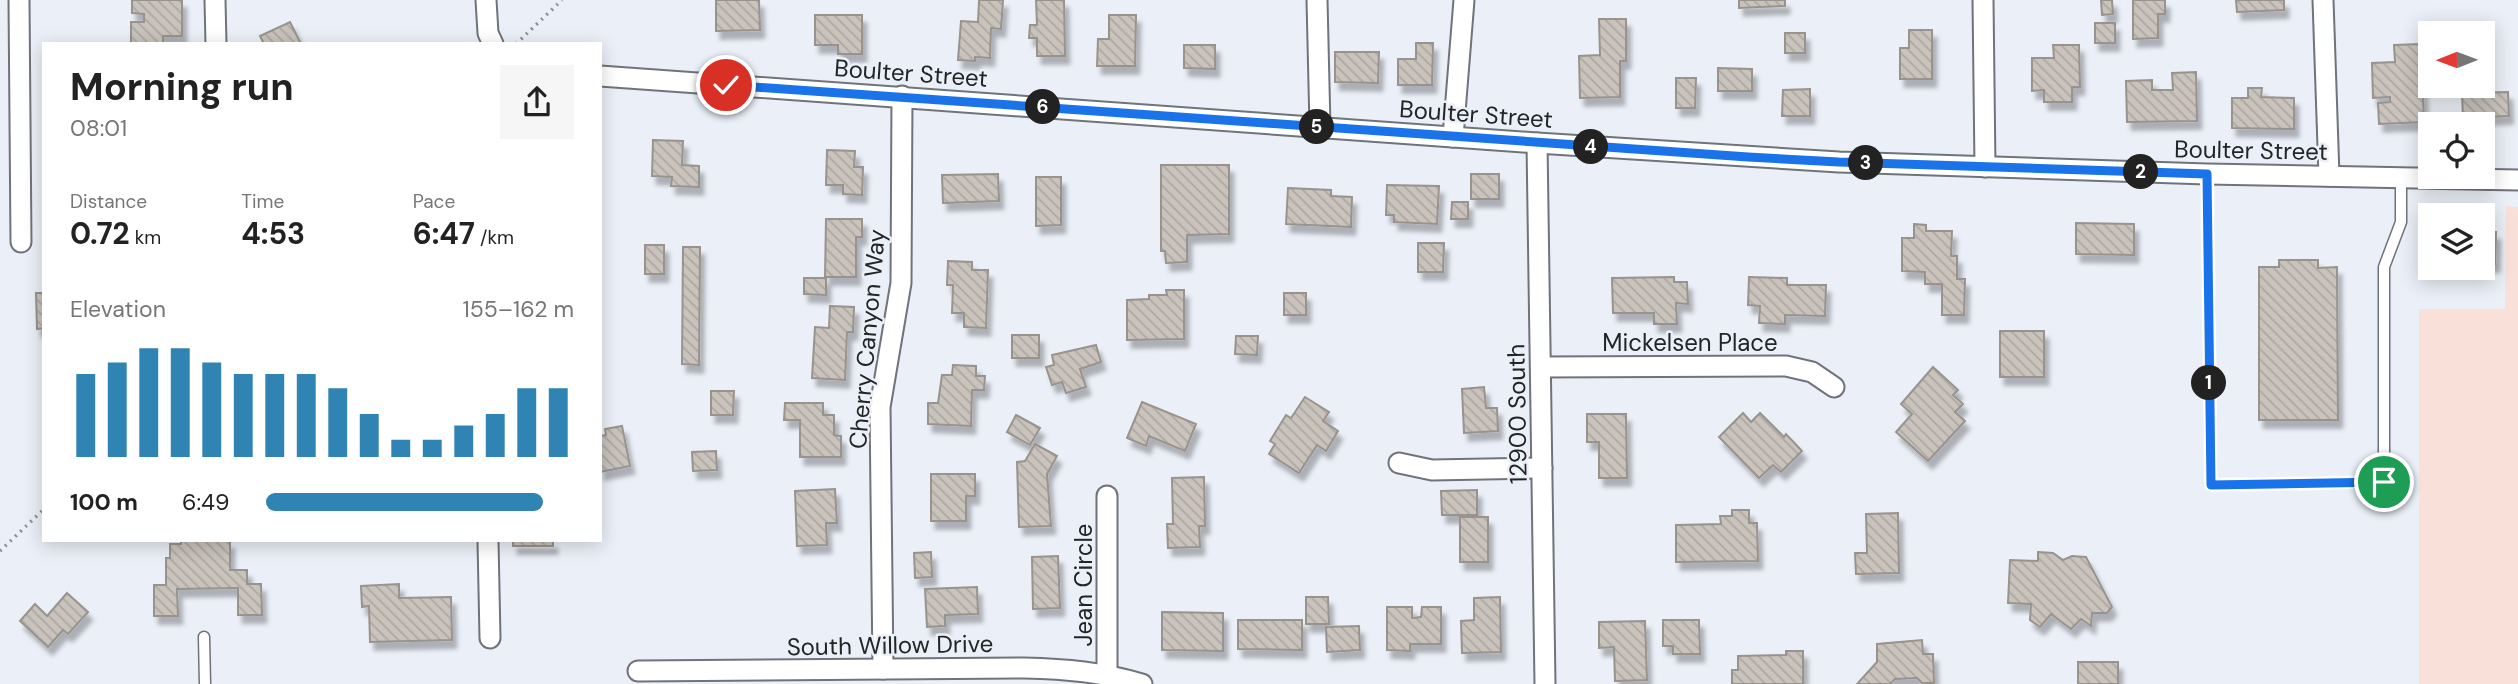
<!DOCTYPE html>
<meta charset="utf-8">
<style>
body{margin:0;font-family:"DM Sans",sans-serif;background:#f6f6f6;color:#222;height:100vh;display:flex;flex-direction:column;font-size:26px;white-space:nowrap}
*{box-sizing:border-box;margin:0}
p{font-size:23px;color:#767676}
.icon{flex:none;width:38px;height:38px;fill:none;stroke:currentColor;stroke-width:2;stroke-linecap:round;stroke-linejoin:round}
.map{position:relative;flex:1;overflow:hidden}
.side{position:absolute;left:42px;top:42px;width:560px;height:500px;display:flex;flex-direction:column;background:#fff;border-radius:0px;box-shadow:0 4px 18px #0003}
.side>*{flex:none}
.needle{width:46px;rotate:269deg}
.buttons{position:absolute;left:2418px;top:21px;display:grid;gap:14px}
.buttons a{display:grid;place-items:center;width:77px;height:77px;border-radius:0px;background:#fff;box-shadow:0 4px 18px #0003;font-size:35px}
.pin{position:absolute;display:grid;place-items:center;width:60px;height:60px;color:#fff;margin:-30px;border:4px solid #fff;border-radius:50%;box-shadow:0 2px 7px #0007}
.km{position:absolute;width:35px;height:35px;margin:-18px;border-radius:50%;background:#222;color:#fff;font-size:19px;line-height:35px;text-align:center}
.round{display:grid;place-items:center;flex:none;width:74px;height:74px;border-radius:0px;background:#f6f6f6}
.summary{display:flex;align-items:center;justify-content:space-between;height:119px;padding:0 28px}
h1{font-size:38px;font-weight:700;line-height:52px}
.metrics{display:grid;grid-template-columns:repeat(3,1fr);gap:10px;height:119px;padding:7px 28px}
.metrics div{display:grid;align-content:center}
.metrics b{font-size:30px;font-weight:700}
.metrics small{font-size:19px;font-weight:400}
.metrics p{font-size:19px}
.chart{height:196px;padding:14px 28px}
.chart p{display:flex;justify-content:space-between}
.chart svg{width:100%;height:126px;margin-top:7px;stroke:#3084b4;stroke-width:6}
ul{padding:0 28px;list-style:none;font-size:23px}
li{display:grid;grid-template-columns:112px 84px 1fr;align-items:center;height:52px}
li i{height:18px;border-radius:9px;background:#3084b4}
.map>svg:first-child{display:block}
.education{fill:#f9e0d9}
.building{fill:url(#building-back-hatch);stroke:#99938d;stroke-width:2;filter:url(#shadow)}
.lines{fill:none;stroke-linecap:round;stroke-linejoin:round}
.lane-casing{stroke:#6f737a;stroke-width:13}
.street-casing{stroke:#6f737a;stroke-width:23}
.path{stroke:#8c9095;stroke-width:3.5;stroke-dasharray:2 5;stroke-linecap:butt}
.lane{stroke:#fff;stroke-width:10}
.street{stroke:#fff;stroke-width:19}
.route-casing{stroke:#fff;stroke-width:14}
.route{stroke:#1a73e8;stroke-width:9}
.labels{text-anchor:middle;dominant-baseline:central;stroke-width:5;stroke-linejoin:round;paint-order:stroke}
.street-label{font-size:24px;fill:#222426;stroke:#ebf0f8}
</style>
<div class="map">
<svg width="2518" height="684" viewBox="0 0 2518 684">
<defs>
<pattern id="building-back-hatch" width="6" height="6" patternUnits="userSpaceOnUse" patternTransform="scale(1.75)"><rect width="6" height="6" fill="#c9c3bc"/><path d="M-1 5l2 2M0 0l6 6M5-1l2 2" fill="none" stroke="#aca7a1"/></pattern>
<filter id="shadow"><feDropShadow dx="4.5" dy="8" stdDeviation="2" flood-color="#0004"/></filter>
</defs>
<rect width="100%" height="100%" fill="#ebf0f8"/>
<polygon class="education" points="2506,206 2518,207 2518,684 2419,684 2419,309 2505,309"/>
<g class="building">
<polygon points="132,0 182,0 182,36 163,36 163,44 131,44 131,22 144,22 144,14 132,13"/>
<polygon points="716,0 759,0 760,30 716,31"/>
<polygon points="979,0 1003,0 1001,29 991,28 990,58 975,57 975,61 958,60 961,21 978,22"/>
<polygon points="1036,0 1064,0 1065,56 1037,56 1037,38 1029,38 1030,25 1037,25"/>
<polygon points="1739,0 1785,0 1785,6 1739,8"/>
<polygon points="2101,0 2112,0 2113,14 2102,15"/>
<polygon points="2133,0 2165,0 2165,14 2158,14 2158,38 2133,39"/>
<polygon points="2236,0 2284,0 2284,10 2237,12"/>
<polygon points="815,15 862,15 862,54 838,54 838,45 815,45"/>
<polygon points="1109,15 1136,15 1135,66 1097,66 1098,39 1109,39"/>
<polygon points="1599,19 1626,19 1626,61 1620,61 1620,97 1580,98 1579,56 1600,55"/>
<polygon points="290,22 301,44 264,44 260,36"/>
<rect x="2095" y="23" width="20" height="20"/>
<polygon points="1909,30 1932,30 1932,79 1900,79 1900,48 1909,48"/>
<rect x="1785" y="33" width="20" height="20"/>
<polygon points="1416,43 1433,43 1432,85 1398,85 1398,59 1416,59"/>
<polygon points="2421,44 2424,122 2379,124 2378,103 2390,102 2390,97 2373,98 2372,63 2395,62 2394,45"/>
<polygon points="1184,45 1215,45 1215,69 1184,68"/>
<polygon points="2053,45 2079,45 2080,87 2072,87 2072,102 2044,102 2044,90 2032,91 2032,58 2054,58"/>
<polygon points="1335,52 1379,52 1378,83 1335,82"/>
<polygon points="1718,68 1752,69 1752,91 1718,91"/>
<polygon points="2196,72 2197,121 2127,122 2126,81 2152,80 2152,90 2173,90 2172,73"/>
<polygon points="1676,78 1696,78 1695,108 1676,108"/>
<polygon points="2248,88 2262,88 2261,97 2294,98 2294,129 2232,128 2232,98 2248,98"/>
<polygon points="1810,89 1810,116 1782,116 1783,90"/>
<polygon points="2508,92 2509,116 2463,118 2462,93"/>
<polygon points="653,140 683,141 682,165 699,166 699,187 671,186 672,177 652,176"/>
<polygon points="827,150 855,151 854,167 863,167 862,195 843,194 843,185 826,185"/>
<polygon points="1161,165 1229,165 1229,234 1187,235 1187,262 1166,263 1165,251 1161,251"/>
<polygon points="998,174 999,201 943,203 942,175"/>
<rect x="1471" y="174" width="28" height="25"/>
<polygon points="1036,177 1061,177 1061,225 1036,226"/>
<polygon points="1387,185 1439,186 1437,224 1394,222 1394,215 1386,215"/>
<polygon points="1288,188 1331,190 1331,196 1352,197 1351,227 1286,224"/>
<polygon points="1452,202 1468,202 1468,219 1451,219"/>
<polygon points="826,219 862,219 862,237 856,237 856,277 825,277"/>
<polygon points="2076,223 2134,224 2134,255 2076,254"/>
<polygon points="1914,224 1926,225 1926,231 1952,231 1951,256 1957,256 1957,279 1965,279 1964,315 1942,315 1942,284 1925,284 1925,272 1902,271 1902,238 1914,238"/>
<polygon points="2483,232 2496,232 2495,264 2483,264"/>
<polygon points="1418,243 1444,243 1443,272 1418,272"/>
<rect x="645" y="245" width="19" height="29"/>
<polygon points="683,247 700,247 699,365 682,364"/>
<polygon points="2279,260 2318,260 2318,268 2337,267 2338,420 2259,420 2259,267 2279,267"/>
<polygon points="948,261 972,262 972,270 988,270 986,328 964,327 964,313 952,313 953,285 947,285"/>
<polygon points="1674,277 1674,282 1687,282 1688,304 1676,303 1677,324 1654,324 1654,313 1613,313 1612,278"/>
<polygon points="1749,277 1787,278 1787,285 1826,285 1825,316 1785,315 1785,324 1759,323 1760,306 1748,305"/>
<polygon points="804,278 826,278 826,295 804,294"/>
<polygon points="1166,290 1184,290 1184,339 1127,340 1127,300 1149,299 1149,295 1167,295"/>
<polygon points="36,293 44,293 44,328 37,329"/>
<rect x="1284" y="293" width="22" height="22"/>
<polygon points="830,306 854,307 853,332 847,332 845,380 812,378 815,327 829,328"/>
<rect x="2000" y="331" width="44" height="46"/>
<rect x="1012" y="335" width="27" height="23"/>
<polygon points="1236,336 1258,336 1257,355 1235,354"/>
<polygon points="1096,345 1101,362 1080,369 1086,387 1066,393 1062,382 1052,385 1046,367 1054,365 1052,355"/>
<polygon points="953,365 976,366 976,376 985,376 984,390 972,390 971,426 928,424 928,403 938,403 942,375 952,375"/>
<polygon points="1933,367 1958,390 1953,395 1963,404 1955,412 1965,421 1928,461 1896,432 1912,414 1901,404"/>
<polygon points="1484,387 1486,408 1497,408 1498,431 1464,433 1462,389"/>
<polygon points="711,391 734,391 733,415 711,415"/>
<polygon points="1305,397 1329,412 1323,421 1338,431 1326,451 1317,445 1299,473 1269,454 1275,444 1270,441 1286,415 1291,418"/>
<polygon points="1142,402 1196,424 1185,451 1149,436 1146,446 1127,438"/>
<polygon points="785,403 823,403 823,415 834,415 834,435 841,436 841,457 800,457 800,420 784,420"/>
<polygon points="1743,413 1751,422 1760,413 1784,437 1786,434 1802,451 1781,472 1773,465 1759,478 1719,437"/>
<polygon points="1587,414 1626,414 1627,478 1599,478 1599,442 1587,442"/>
<polygon points="1016,415 1040,428 1030,445 1007,432"/>
<polygon points="622,426 630,466 600,472 600,436 606,435 605,429"/>
<polygon points="1035,444 1057,456 1047,474 1051,526 1019,527 1017,462 1025,461"/>
<polygon points="716,451 717,470 693,471 692,452"/>
<polygon points="931,474 975,474 975,496 966,496 966,521 931,521"/>
<polygon points="1204,477 1205,526 1199,526 1200,547 1168,548 1167,524 1173,524 1172,478"/>
<polygon points="835,489 837,523 826,523 827,545 797,546 795,491"/>
<polygon points="1477,490 1477,515 1442,515 1441,491"/>
<polygon points="1732,510 1749,510 1749,523 1757,523 1758,561 1676,562 1676,525 1721,524 1720,516 1732,516"/>
<polygon points="1898,513 1899,573 1856,574 1855,553 1867,553 1866,514"/>
<rect x="1460" y="517" width="28" height="45"/>
<polygon points="181,541 230,541 230,570 247,570 247,584 261,584 262,615 238,615 238,588 177,589 178,616 154,616 154,585 166,585 166,558 170,558 170,544 181,544"/>
<rect x="513" y="541" width="40" height="5"/>
<polygon points="931,552 932,577 915,578 914,553"/>
<polygon points="2038,552 2053,553 2063,560 2072,556 2086,557 2112,607 2107,613 2092,613 2091,626 2081,619 2071,629 2051,614 2040,627 2030,620 2031,604 2008,603 2010,560 2038,561"/>
<polygon points="1058,556 1060,608 1033,609 1032,557"/>
<polygon points="399,584 399,598 451,597 452,640 370,642 369,606 362,607 361,586"/>
<polygon points="977,587 978,614 945,615 945,626 927,627 925,589"/>
<polygon points="67,593 88,612 68,634 63,630 48,647 20,621 35,604 47,616"/>
<polygon points="1306,597 1328,597 1329,624 1306,624"/>
<polygon points="1500,597 1501,652 1462,653 1461,621 1474,620 1474,598"/>
<polygon points="1387,607 1412,607 1412,618 1421,617 1422,607 1441,607 1441,644 1410,644 1410,651 1387,650"/>
<polygon points="1162,612 1223,613 1223,651 1162,650"/>
<polygon points="1238,620 1302,620 1302,650 1238,649"/>
<polygon points="1663,620 1699,620 1700,654 1673,654 1673,646 1663,646"/>
<polygon points="1645,621 1647,680 1615,681 1614,647 1599,648 1599,622"/>
<polygon points="1359,626 1360,650 1327,652 1326,627"/>
<polygon points="1922,640 1923,654 1933,654 1934,683 1922,683 1917,678 1895,679 1890,684 1857,684 1877,662 1877,644"/>
<polygon points="1786,651 1803,651 1803,684 1732,684 1732,670 1738,670 1738,656 1786,655"/>
<rect x="2078" y="662" width="40" height="22"/>
</g>
<g class="lines">
<g class="lane-casing">
<g id="lane">
<polyline points="2207,174 2211,485 2384,482 2384,267 2401,222 2401,178"/>
<polyline points="204,637 205,684"/>
</g>
</g>
<g class="street-casing">
<g id="street">
<polyline points="19,0 21,242"/>
<polyline points="215,0 216,44"/>
<polyline points="486,0 488,33 493,44"/>
<polyline points="1317,0 1320,127"/>
<polyline points="1983,0 1985,167"/>
<polyline points="2323,0 2329,176"/>
<polyline points="600,76 1537,143 1839,162 2207,174 2518,180"/>
<polyline points="1453,137 1464,0"/>
<polyline points="1537,143 1545,684"/>
<polyline points="1541,367 1786,366 1812,372 1834,387"/>
<polyline points="1399,463 1432,470 1542,468"/>
<polyline points="1107,496 1107,674"/>
<polyline points="488,541 490,638"/>
<polyline points="883,669 880,407 901,283 902,96"/>
<path d="M638,671L1024,668C1067,669 1101,672 1142,684"/>
</g>
</g>
<g class="path">
<polyline points="516,44 562,0"/>
<polyline points="0,551 44,509"/>
</g>
<use href="#lane" class="lane"/>
<use href="#street" class="street"/>
</g>
<g class="lines">
<g class="route-casing">
<polyline id="route" points="726,85 1748,157 1839,162 2207,174 2211,485 2384,482"/>
</g>
<use href="#route" class="route"/>
</g>
<g class="labels">
<g class="street-label">
<text transform="translate(911 73) rotate(4)">Boulter Street</text>
<text transform="translate(1476 114) rotate(4)">Boulter Street</text>
<text transform="translate(2251 150) rotate(1)">Boulter Street</text>
<text transform="translate(867 339) rotate(-85)">Cherry Canyon Way</text>
<text x="1690" y="342">Mickelsen Place</text>
<text transform="translate(1517 414) rotate(-91)">12900 South</text>
<text transform="translate(1083 585) rotate(-90)">Jean Circle</text>
<text transform="translate(890 645) rotate(-1)">South Willow Drive</text>
</g>
</g>
</svg>
<div class="buttons">
<a><svg class="needle" viewBox="-14 -14 28 28"><path d="M0-13l5 13h-10z" fill="#e53935"/><path d="M0 13l5-13h-10z" fill="#767676"/></svg></a>
<a><svg class="icon" aria-label="locate" viewBox="0 0 24 24"><circle cx="12" cy="12" r="6"/><path d="M12 2v4M12 18v4M2 12h4M18 12h4"/></svg></a>
<a><svg class="icon" aria-label="layers" viewBox="0 0 24 24"><path d="M12 4l9 5-9 5-9-5zM3 14l9 5 9-5"/></svg></a>
</div>
<div class="pin" style="left:2384px;top:482px;background:#1e9e55"><svg class="icon" aria-label="arrive" viewBox="0 0 24 24"><path d="M6 21V4h12l-3 4 3 4H6"/></svg></div>
<div class="pin" style="left:726px;top:85px;background:#d93025"><svg class="icon" aria-label="check" viewBox="0 0 24 24"><path d="M5 12l5 5 9-10"/></svg></div>
<b class="km" style="left:2209px;top:383px">1</b>
<b class="km" style="left:2141px;top:172px">2</b>
<b class="km" style="left:1866px;top:163px">3</b>
<b class="km" style="left:1591px;top:147px">4</b>
<b class="km" style="left:1317px;top:127px">5</b>
<b class="km" style="left:1043px;top:107px">6</b>
<section class="side">
<div class="summary"><div><h1>Morning run</h1><p>08:01</p></div><a class="round"><svg class="icon" aria-label="share" viewBox="0 0 24 24"><path d="M12 15V3M7 8l5-5 5 5M5 13v7h14v-7"/></svg></a></div>
<div class="metrics">
<div><p>Distance</p><b>0.72<small> km</small></b></div>
<div><p>Time</p><b>4:53</b></div>
<div><p>Pace</p><b>6:47<small> /km</small></b></div>
</div>
<div class="chart"><p><span>Elevation</span>155–162 m</p>
<svg viewBox="0 0 160 44" preserveAspectRatio="none"><path d="M5 44V15M15 44V11M25 44V6M35 44V6M45 44V11M55 44V15M65 44V15M75 44V15M85 44V20M95 44V29M105 44V38M115 44V38M125 44V33M135 44V29M145 44V20M155 44V20"/></svg>
</div>
<ul>
<li><b>100 m</b>6:49<i style="width:90%"></i></li>
</ul>
</section>
</div>
